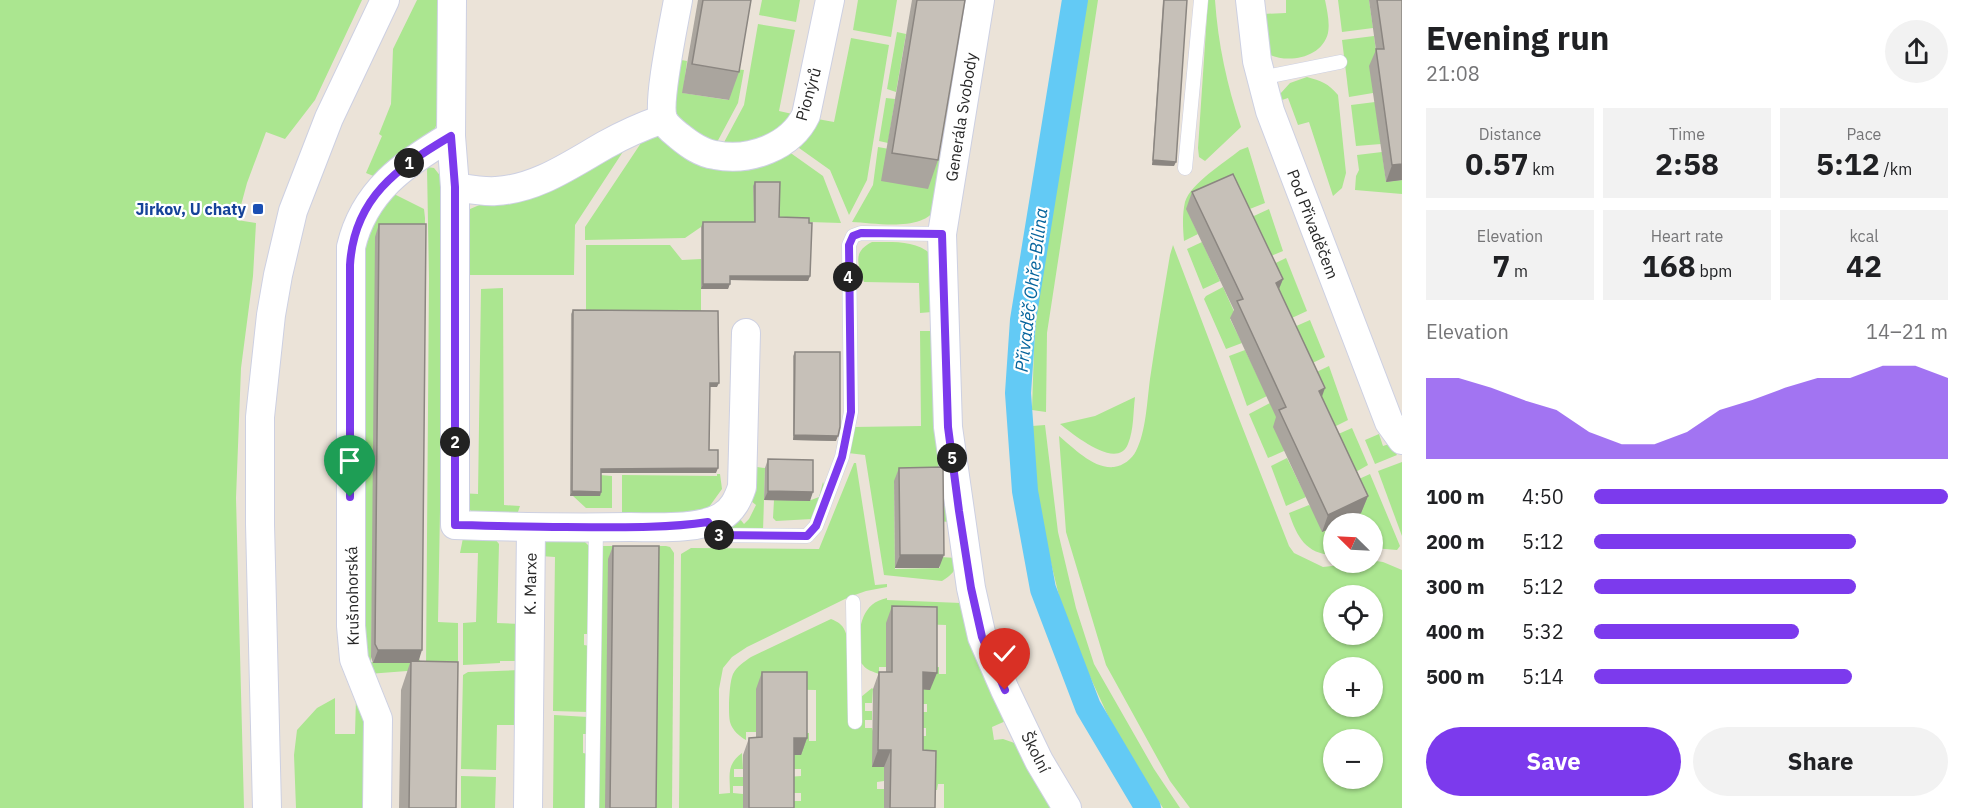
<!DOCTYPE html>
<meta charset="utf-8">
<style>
body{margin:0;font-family:"IBM Plex Sans",sans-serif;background:#f2f2f2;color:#202124;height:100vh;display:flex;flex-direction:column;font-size:22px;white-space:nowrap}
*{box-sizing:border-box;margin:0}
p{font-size:20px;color:#757577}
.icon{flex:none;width:33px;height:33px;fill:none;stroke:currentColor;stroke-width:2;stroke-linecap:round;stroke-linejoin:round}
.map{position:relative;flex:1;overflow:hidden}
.side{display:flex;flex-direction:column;background:#fff;width:570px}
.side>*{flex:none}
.needle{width:39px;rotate:294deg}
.fabs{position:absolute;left:1323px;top:513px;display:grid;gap:12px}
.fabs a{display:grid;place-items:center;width:60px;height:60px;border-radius:50%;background:#fff;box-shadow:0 2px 4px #0004;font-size:30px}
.pin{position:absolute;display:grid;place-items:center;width:51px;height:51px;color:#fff;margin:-62px -26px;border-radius:50% 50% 50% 0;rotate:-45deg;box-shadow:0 0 6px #0007}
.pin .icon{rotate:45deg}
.km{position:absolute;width:30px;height:30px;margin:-15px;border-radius:50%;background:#222;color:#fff;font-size:16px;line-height:30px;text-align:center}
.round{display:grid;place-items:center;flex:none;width:63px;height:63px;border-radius:32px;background:#f2f2f2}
.head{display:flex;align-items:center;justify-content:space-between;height:102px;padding:0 24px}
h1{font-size:33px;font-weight:800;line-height:45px}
.figures{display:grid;grid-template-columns:repeat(3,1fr);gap:9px;height:102px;padding:6px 24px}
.figures div{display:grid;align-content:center;border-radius:0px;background:#f2f2f2;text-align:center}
.figures b{font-size:30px;font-weight:800}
.figures small{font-size:16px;font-weight:400}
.figures p{font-size:16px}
.chart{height:168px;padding:12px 24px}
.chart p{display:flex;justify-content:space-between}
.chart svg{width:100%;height:108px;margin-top:6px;fill:#7c3aed;opacity:.7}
.button{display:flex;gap:12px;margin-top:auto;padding:12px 24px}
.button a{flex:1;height:69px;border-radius:36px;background:#7c3aed;color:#fff;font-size:24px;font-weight:800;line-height:69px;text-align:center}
.button a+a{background:#f2f2f2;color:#202124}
ul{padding:0 24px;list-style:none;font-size:20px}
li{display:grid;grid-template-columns:96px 72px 1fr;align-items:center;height:45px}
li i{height:15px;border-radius:8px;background:#7c3aed}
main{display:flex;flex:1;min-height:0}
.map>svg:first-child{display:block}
.green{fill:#abe690;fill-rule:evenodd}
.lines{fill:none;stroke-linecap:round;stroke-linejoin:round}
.canal{stroke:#63caf5;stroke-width:26}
.lane-casing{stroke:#cdd0e2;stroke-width:15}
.street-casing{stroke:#cdd0e2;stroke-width:30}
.lane{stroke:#fff;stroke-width:14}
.street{stroke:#fff;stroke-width:28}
.wall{fill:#aaa59e}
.shaded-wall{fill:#8b8681}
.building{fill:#c6c0b8;stroke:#8b8681;stroke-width:1.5}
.route-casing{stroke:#fff;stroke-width:12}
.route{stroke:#7c3aed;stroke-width:8}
.transit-dot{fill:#1a4fb4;stroke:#fff;stroke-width:2}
.labels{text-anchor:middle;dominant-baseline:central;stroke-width:4.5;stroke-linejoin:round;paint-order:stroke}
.street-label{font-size:16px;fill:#272727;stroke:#fff}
.transit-label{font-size:16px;font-weight:bold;fill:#164399;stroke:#fff;text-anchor:end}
.water-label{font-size:18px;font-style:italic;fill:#06659d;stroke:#fff}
</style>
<main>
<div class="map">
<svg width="1402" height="808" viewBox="0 0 1402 808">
<rect width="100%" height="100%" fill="#ebe3d8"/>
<g class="green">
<polygon points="0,0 362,0 315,100 285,139 266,132 247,183 237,220 256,223 253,276 241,368 236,498 244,808 0,808"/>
<polygon points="417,0 441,0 440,112 435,129 431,135 376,177 366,173 382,136 379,134 391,104 393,49"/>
<polygon points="762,0 800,0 796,22 759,15"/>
<polygon points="858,0 897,0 891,37 853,30"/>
<polygon points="1087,0 1098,0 1047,333 1046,412 1032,410 1034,349 1038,297"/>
<path d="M1208,0H1215C1218,44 1227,85 1241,127L1205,161L1199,157L1198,148Z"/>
<path d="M1286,0H1325C1327,10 1330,23 1328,33C1322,58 1288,64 1268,54L1263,14L1286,13Z"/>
<polygon points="1338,0 1369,0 1373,28 1342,32"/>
<polygon points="758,24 795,30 779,111 797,115 780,134 721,148 744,105"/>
<polygon points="897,32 906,34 896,92 887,89"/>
<polygon points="1374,36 1378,65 1373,93 1349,97 1342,40"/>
<polygon points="851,38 889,45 867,180 849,215 830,170 792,143 812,118 834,122"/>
<polygon points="676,59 687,61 683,93 728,100 734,69 744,70 738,103 715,146 676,121"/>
<path d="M1307,77C1321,81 1328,83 1338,95L1346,173L1342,188L1333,196L1309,122L1298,125L1288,98L1282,100L1280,94L1290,83Z"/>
<polygon points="886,98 895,99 888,143 879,141"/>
<polygon points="1375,102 1381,144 1356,146 1351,105"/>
<polygon points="647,134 785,149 823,176 841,223 778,221 754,186 754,227 701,227 685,238 585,240 585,227"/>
<polygon points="630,141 575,225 574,275 463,275 463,212"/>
<path d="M878,147L946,159C944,170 943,196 938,205C926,233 876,223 852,222L873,185Z"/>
<path d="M1248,147L1265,203L1237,214L1187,209L1198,234L1184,241C1183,228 1182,215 1185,202C1191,183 1224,163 1240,150Z"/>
<polygon points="1382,152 1386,182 1402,180 1402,194 1355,190 1356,176 1359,170 1357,155"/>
<polygon points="427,167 434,168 442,178 442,399 438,622 458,623 458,666 426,669 429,278"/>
<polygon points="390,192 424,209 425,218 424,263 372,598 371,662 417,663 420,659 420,670 368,674 361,655 361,248"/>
<polygon points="1269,209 1283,251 1259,261 1241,222"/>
<path d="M872,242C893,242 915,240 931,254L932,312L920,313L919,283L864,282C858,264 852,252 872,242Z"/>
<polygon points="1202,242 1220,281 1203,289 1187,249"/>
<polygon points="586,245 670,245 682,260 701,259 701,316 586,314"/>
<path d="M1173,245L1238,416L1289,546L1294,553L1323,567L1376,561L1383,562L1402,570V808H1190L1170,781L1106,665L1066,532L1059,436C1074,448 1093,469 1114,467C1123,466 1132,459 1136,451C1146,432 1147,401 1150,379C1156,338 1163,296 1170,255ZM1334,596H1372V634H1334ZM1334,668H1372V706H1334ZM1334,740H1372V778H1334Z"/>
<polygon points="1286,258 1307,311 1281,323 1263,269"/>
<polygon points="1223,287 1236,316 1230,319 1242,343 1226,349 1204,299 1206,296"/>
<polygon points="503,288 504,505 520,506 517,515 471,511 464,504 460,493 478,494 481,289"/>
<polygon points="1310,320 1325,357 1302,368 1285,331"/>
<path d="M920,331H933L949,522L938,521L894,481L895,569L940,568V557L957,558C958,569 951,576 942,581L884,575L865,455L848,453L853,427L921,426Z"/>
<polygon points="1245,350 1267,396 1247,406 1229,356"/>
<polygon points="1329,366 1348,420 1324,432 1306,377"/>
<path d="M1135,397C1133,412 1134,430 1128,444C1117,471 1073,434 1060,424L1095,416Z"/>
<polygon points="1270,403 1280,424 1284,451 1268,458 1249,414"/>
<polygon points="1045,425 1058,532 1076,608 1094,664 1154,769 1180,808 1163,808 1115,731 1080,655 1061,604 1050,559 1037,501 1032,426"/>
<polygon points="1352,428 1368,465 1345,478 1327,439"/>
<polygon points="1379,434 1383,446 1389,444 1397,455 1375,464 1365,440"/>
<polygon points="1287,458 1306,497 1286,506 1271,466"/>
<polygon points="1402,462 1402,536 1378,471"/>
<path d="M854,463H856L875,585L887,584V587L866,591L849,597L747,647L732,657L723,668L719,689V794L730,793C730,775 726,765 742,753L743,769H734V777H743V786H733V793L743,794V808H679L681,554L691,548L819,549Z"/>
<polygon points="757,467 765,468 763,531 721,531 740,519 744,524 749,519 756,505 751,501"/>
<polygon points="717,474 720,474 722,489 709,507 689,515 622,516 622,475 717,476"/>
<polygon points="1370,474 1400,546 1397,550 1373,548 1372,524 1340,524 1348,484"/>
<polygon points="600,475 612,476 612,508 586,508 573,496 600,496"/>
<polygon points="823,482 825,488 812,519 776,521 773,518 774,500 811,500 819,497"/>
<path d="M1309,505L1333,527V555C1306,554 1297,537 1289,513Z"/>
<polygon points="463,538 495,539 499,544 497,623 520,624 520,661 500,661 500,663 463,665 463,623 476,622 478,553 460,553"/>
<polygon points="545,540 584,541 589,546 589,634 584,634 584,645 590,646 588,712 553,711 555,557 540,556"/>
<polygon points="602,546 666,546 670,547 674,553 672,808 598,808"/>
<path d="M887,598V600L961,603L1008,720L992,727L994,740L1003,739L1020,745L1057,808H944V784H938L937,790H929L917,736H926V728H917V712H927V704H917L931,668L939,667V674H946V625L887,623L886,667H879V674C874,672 866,670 863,665C858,660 859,654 859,647C859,626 862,603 887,598Z"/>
<path d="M831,619C838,622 842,624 845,631C853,647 849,706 849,727H859L861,697L872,688L873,689L872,703H865V711H872V720H865V728H872L885,767L884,781L877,782V789H884V808H788V801H801V793H788V777L801,776V769H788L801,733H809V741H816V690L756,689V732H746V740C740,737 732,730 730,722C728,713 729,683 733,674C737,666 744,662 751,657Z"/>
<polygon points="520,670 522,725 497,725 496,770 461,769 463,675 468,672"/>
<polygon points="335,698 335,734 355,734 356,698 365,704 370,808 296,808 294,755 297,730 317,708"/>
<polygon points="554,715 588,717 588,734 583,734 583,753 588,754 587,808 553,808"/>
<polygon points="461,776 496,777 495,808 461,808"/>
</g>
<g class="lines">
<polyline class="canal" points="1075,0 1023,320 1018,393 1025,491 1043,589 1088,707 1148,808"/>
<g class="lane-casing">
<g id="lane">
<polyline points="1261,78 1340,62"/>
<polyline points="1185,168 1201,0"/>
<polyline points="708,522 715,535 807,536 816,526 842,457 851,412 849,245 853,236 861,233 942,234"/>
<polyline points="853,602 855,722"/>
<polyline points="592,808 596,528"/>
</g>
</g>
<g class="street-casing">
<g id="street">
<path d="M452,0L451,136L455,187C468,189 483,192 496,191C536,189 570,165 605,145C623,135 643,126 663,119"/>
<path d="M678,0C674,23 657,102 663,119C666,126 674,132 679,136C690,145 701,153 715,155C749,162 791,147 806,115L830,0"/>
<polyline points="980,0 942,234 948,427 971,588 982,637 1005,690 1039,761 1067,808"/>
<polyline points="1250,0 1257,61 1270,111 1389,422 1402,440"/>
<path d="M455,187V525C513,527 572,528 630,527C656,527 698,530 721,517C733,510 738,499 742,487L746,333"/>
<polyline points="267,808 260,524 260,417 271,315 278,275 293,211 329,118 385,0"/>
<path d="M377,808L378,719L354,659L351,626V247C364,191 404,164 451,136"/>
<polyline points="528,808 531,528"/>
</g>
</g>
<use href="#lane" class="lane"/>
<use href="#street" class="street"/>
</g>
<g class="wall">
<polygon points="698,0 751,0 739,72 729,100 682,93"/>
<polygon points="912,0 965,0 938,160 928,189 881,181"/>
<polygon points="1163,0 1187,0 1174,166 1152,165"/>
<polygon points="1369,0 1402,0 1402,180 1386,182 1369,66 1376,50"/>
<polygon points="755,182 779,217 810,276 808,281 730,280 728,289 701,289 701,227 703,222 754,222 753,186"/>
<polygon points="1192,192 1283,279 1279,289 1322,398 1368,496 1361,513 1340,524 1334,524 1334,527 1322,532 1273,427 1276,417 1230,318 1234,310 1186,209"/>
<polygon points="379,224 418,661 456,808 399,808 401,690 410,663 373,663 371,657 375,237"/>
<polygon points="573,310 717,387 710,387 709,450 716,473 601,473 601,492 600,496 570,496 571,314"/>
<polygon points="795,352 836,441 793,440 793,356"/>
<polygon points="768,459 810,501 764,500 765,468"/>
<polygon points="899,468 939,568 895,568 894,481"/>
<polygon points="613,546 656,808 605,808 608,559"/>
<polygon points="892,606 930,690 923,689 923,750 935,808 884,808 884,767 872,767 873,689 879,672 886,672 886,623"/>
<polygon points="762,672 807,738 801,755 794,755 794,808 743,808 743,755 749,738 756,738 756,689"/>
</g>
<g class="shaded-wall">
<polygon points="1153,160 1176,162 1174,166 1152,165"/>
<polygon points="1402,164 1402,180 1386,182 1392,165"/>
<polygon points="730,276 810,276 808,281 728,280"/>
<polygon points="1283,279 1276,296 1276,283"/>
<polygon points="703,284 730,284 728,289 701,289"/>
<polygon points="710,383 719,383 717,387 709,387"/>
<polygon points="1325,388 1319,405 1319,391"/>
<polygon points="794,435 838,436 836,441 793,440"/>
<polygon points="718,468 716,473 600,473 601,469"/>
<polygon points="572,491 601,492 600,496 570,496"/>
<polygon points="768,491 813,492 810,501 764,500"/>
<polygon points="1368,496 1361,513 1340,524 1334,524 1334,527 1322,532 1328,515"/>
<polygon points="900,555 944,555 939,568 895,568"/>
<polygon points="378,650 422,650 418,663 373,663"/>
<polygon points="923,672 937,673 930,690 917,689"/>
<polygon points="794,738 807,738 801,755 788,755"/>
<polygon points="878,750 891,750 884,767 872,767"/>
</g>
<g class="building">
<polygon points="703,0 751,0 739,72 692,64"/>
<polygon points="917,0 965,0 938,160 892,153"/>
<polygon points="1164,0 1187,0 1176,162 1153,160"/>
<polygon points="1377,0 1402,0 1402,164 1392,165 1376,49 1384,49"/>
<polygon points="1233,174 1283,279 1276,283 1325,388 1319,391 1368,496 1328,515 1279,410 1286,407 1237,301 1243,299 1192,192"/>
<polygon points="755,182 780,182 779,217 809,218 809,223 812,223 810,276 730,276 730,284 703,284 703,222 755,222"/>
<polygon points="379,224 426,224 422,650 378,650 375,644"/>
<polygon points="573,310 718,311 719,383 710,383 709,450 718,450 718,468 601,469 601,492 572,491"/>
<polygon points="795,352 840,352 840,427 838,436 794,435"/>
<polygon points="768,459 813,460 813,492 768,491"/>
<polygon points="943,467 944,555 900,555 899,468"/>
<polygon points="613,546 659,546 656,808 610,808"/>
<polygon points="892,606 937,607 937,673 923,672 923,750 936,751 935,808 890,808 891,750 878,750 879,686 879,672 892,672"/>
<polygon points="411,661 458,662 456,808 409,808"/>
<polygon points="762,672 807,672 807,738 794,738 794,808 749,808 749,738 762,737"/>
</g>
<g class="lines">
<g class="route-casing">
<path id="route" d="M350,497V265C354,198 397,168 451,136L455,187V525C492,526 528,527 565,527C613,527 661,529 708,522L715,535L807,536L816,526L842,457L851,412L849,245L853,236L861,233L942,234L948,427L959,511L971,588L982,637L1005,690"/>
</g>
<use href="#route" class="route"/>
</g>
<rect class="transit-dot" x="252" y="203" width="12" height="12" rx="3"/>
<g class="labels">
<g class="street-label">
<text transform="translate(808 94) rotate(-74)">Pionýrů</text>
<text transform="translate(961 117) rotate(-81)">Generála Svobody</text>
<text transform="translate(1313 224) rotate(69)">Pod Přivaděčem</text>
<text transform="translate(530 584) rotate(-89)">K. Marxe</text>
<text transform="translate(352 596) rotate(-91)">Krušnohorská</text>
<text transform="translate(1036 752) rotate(63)">Školní</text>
</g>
<g class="transit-label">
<text x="246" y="209">Jirkov, U chaty</text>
</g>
<g class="water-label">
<text transform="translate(1031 290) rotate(-83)">Přivaděč Ohře-Bílina</text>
</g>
</g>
</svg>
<div class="fabs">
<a><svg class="needle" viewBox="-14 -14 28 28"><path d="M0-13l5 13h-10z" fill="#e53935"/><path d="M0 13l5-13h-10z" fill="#757577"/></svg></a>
<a><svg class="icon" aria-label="locate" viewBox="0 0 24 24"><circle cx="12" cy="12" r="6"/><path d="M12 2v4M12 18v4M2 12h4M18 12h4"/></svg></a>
<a>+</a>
<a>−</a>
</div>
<div class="pin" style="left:350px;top:497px;background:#1e9e55"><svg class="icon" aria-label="arrive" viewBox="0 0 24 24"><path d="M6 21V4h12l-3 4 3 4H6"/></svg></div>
<div class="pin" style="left:1005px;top:690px;background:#d93025"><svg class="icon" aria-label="check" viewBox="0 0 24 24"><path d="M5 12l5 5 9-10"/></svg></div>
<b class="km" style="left:409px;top:163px">1</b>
<b class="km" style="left:455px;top:442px">2</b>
<b class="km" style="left:719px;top:535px">3</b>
<b class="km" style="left:848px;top:277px">4</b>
<b class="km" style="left:952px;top:458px">5</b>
</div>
<section class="side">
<div class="head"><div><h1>Evening run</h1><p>21:08</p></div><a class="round"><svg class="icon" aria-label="share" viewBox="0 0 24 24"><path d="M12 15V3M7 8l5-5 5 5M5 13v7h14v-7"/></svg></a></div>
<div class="figures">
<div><p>Distance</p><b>0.57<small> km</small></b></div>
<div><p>Time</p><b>2:58</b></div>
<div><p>Pace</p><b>5:12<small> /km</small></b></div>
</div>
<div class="figures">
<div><p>Elevation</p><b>7<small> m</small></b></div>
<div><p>Heart rate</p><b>168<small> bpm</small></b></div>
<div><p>kcal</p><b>42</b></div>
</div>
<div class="chart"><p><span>Elevation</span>14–21 m</p>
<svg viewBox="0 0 160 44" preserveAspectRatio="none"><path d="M0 44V11L10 11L20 15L30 20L40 24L50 33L60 38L70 38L80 33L90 24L100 20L110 15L120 11L130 11L140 6L150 6L160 11V44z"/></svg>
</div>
<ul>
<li><b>100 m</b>4:50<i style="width:100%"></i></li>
<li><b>200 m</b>5:12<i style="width:74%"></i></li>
<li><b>300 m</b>5:12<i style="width:74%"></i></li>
<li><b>400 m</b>5:32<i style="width:58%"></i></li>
<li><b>500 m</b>5:14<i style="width:73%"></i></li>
</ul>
<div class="button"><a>Save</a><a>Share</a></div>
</section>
</main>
